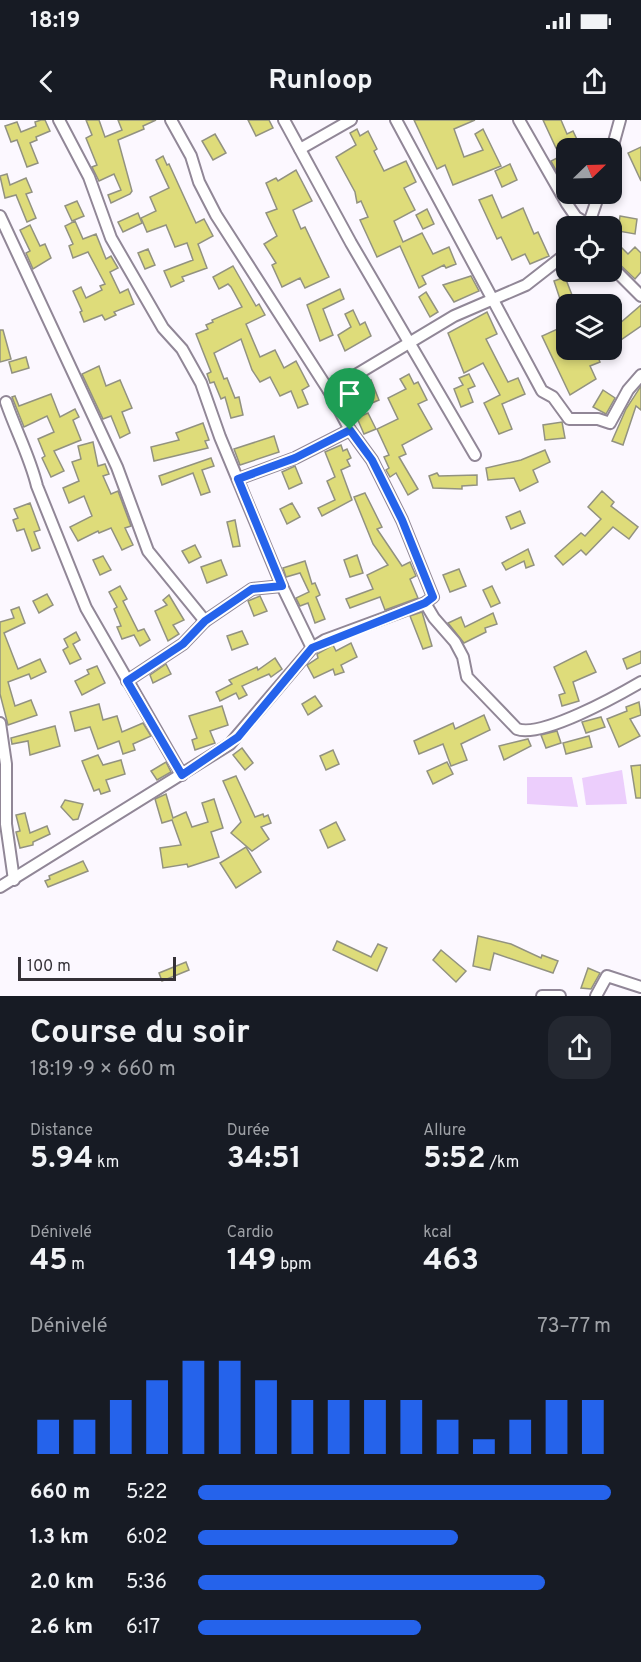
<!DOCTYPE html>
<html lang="fr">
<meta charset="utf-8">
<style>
body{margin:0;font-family:Overpass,sans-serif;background:#242831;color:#f1f3f6;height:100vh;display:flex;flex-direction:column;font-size:22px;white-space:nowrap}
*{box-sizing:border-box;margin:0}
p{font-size:20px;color:#9ea1a6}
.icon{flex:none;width:33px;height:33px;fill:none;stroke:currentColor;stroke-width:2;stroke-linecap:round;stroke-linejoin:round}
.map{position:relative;height:876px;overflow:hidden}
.sheet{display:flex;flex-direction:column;background:#171b24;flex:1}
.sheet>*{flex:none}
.needle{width:39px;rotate:67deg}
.tools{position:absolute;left:556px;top:18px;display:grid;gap:12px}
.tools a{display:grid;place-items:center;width:66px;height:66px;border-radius:12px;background:#171b24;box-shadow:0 3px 9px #0003;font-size:30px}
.scale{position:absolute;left:18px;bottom:15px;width:158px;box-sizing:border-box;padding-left:6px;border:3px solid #353137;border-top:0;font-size:16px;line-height:21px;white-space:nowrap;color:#353137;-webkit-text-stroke:4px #fcf8ff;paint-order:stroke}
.pin{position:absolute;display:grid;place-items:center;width:51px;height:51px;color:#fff;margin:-62px -26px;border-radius:50% 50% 50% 0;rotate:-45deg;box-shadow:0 0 6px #0007}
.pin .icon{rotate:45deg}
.round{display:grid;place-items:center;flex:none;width:63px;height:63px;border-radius:18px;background:#242831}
.headline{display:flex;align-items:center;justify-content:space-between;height:102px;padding:0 30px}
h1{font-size:33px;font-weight:700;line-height:45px}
.figures{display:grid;grid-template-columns:repeat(3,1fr);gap:9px;height:102px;padding:6px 30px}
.figures div{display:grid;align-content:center}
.figures b{font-size:30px;font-weight:700}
.figures small{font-size:16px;font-weight:400}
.figures p{font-size:16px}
.chart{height:168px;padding:12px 30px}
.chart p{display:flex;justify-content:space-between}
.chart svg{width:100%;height:108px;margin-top:6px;stroke:#2563eb;stroke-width:6}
ul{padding:0 30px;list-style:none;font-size:20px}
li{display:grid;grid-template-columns:96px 72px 1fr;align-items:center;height:45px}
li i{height:15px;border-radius:8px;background:#2563eb}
.status{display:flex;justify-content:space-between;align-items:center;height:42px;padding:0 30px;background:#171b24;direction:ltr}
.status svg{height:16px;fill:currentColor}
header{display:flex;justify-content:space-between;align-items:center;height:78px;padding:0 30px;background:#171b24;font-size:27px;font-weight:700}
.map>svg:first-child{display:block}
.green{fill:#eccefc}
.building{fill:#dedc7a;stroke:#929280;stroke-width:1.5}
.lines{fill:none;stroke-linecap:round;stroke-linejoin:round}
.street-casing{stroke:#918797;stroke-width:14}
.street{stroke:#fff;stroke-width:10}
.route-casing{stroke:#fff;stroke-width:12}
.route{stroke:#2563eb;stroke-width:8}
</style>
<div class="status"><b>18:19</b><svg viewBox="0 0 49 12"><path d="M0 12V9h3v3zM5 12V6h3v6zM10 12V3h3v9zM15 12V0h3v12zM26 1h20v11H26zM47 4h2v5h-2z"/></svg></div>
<header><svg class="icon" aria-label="back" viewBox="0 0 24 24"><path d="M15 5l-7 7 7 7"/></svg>Runloop<svg class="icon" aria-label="share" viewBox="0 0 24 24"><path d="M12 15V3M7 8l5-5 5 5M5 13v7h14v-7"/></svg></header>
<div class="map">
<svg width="641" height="876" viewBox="0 0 641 876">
<rect width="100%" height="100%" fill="#fcf8ff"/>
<g class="green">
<polygon points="622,650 627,684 586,685 582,658"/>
<polygon points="527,657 572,657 578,687 527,684"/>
</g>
<g class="building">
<polygon points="41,0 45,0 50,11 36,17 37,20 30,23 38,43 27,47 17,20 11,22 5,6 17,2 21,12 36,6 35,2"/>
<polygon points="86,0 99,0 105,17 122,10 118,0 156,0 143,6 144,9 118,20 132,71 130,74 111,83 108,75 121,70 114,54 99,61 92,47 97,45 86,18 92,15"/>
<polygon points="248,0 269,0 273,8 256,16"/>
<polygon points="414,0 475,0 454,9 464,37 483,30 475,14 483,9 501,46 453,65 445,45 437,49"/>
<polygon points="543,0 561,0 567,14 573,11 581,28 556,28"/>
<polygon points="357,9 360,16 368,11 377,29 374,31 384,51 406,41 416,62 404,68 415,90 394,101 403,122 422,113 433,134 449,127 456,144 446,148 444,145 422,156 426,164 419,168 400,126 377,137 360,100 368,97 361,81 357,83 355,72 336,37 356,25 350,13"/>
<polygon points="215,14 226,33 213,40 202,21"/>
<polygon points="641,27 641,61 628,33"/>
<polygon points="567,33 567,61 563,63 551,41"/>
<polygon points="163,36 167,45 169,44 196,103 204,99 213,116 198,124 207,148 182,157 184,161 171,167 164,151 193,140 187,123 175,127 166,105 147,112 141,98 156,91 150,77 169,68 156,40"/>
<polygon points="510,44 517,60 502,67 495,51"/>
<polygon points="296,50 312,81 293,90 301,109 305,107 329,157 305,168 300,158 282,167 272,145 276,143 264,124 277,116 266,93 277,89 266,63 276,58 278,61"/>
<polygon points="7,54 10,65 26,58 32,72 26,74 36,98 27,102 16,75 5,78 0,56"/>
<polygon points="492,75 502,98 523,88 534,114 538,112 549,136 530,144 525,134 512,140 501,117 497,119 479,80"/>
<polygon points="77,81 84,96 72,101 65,86"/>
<polygon points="427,89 434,104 423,109 416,95"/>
<polygon points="138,93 142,103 123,112 118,102"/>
<polygon points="620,96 637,99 635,114 618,111"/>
<polygon points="75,101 83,119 96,114 106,139 111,136 118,148 110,152 120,173 128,169 134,184 114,192 116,195 105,200 102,195 84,202 80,192 82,191 73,171 81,167 86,178 102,170 100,166 105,164 88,132 73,138 69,126 73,124 65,106"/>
<polygon points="30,105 40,126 45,124 51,138 33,149 26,133 30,131 20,110"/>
<polygon points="616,122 628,134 635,127 641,133 641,152 635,159 612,137 612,126"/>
<polygon points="148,129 155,145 145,149 138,133"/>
<polygon points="233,146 256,186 259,184 265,195 246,204 260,237 275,230 284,248 296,241 309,266 302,270 308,284 298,288 291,271 280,276 270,257 260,262 252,250 241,219 214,233 224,259 227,258 235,278 239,277 243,295 231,298 225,277 221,279 214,262 210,263 207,254 211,252 196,214 208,209 206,205 213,202 212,200 242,187 231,167 228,164 219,169 213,157"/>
<polygon points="471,156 479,171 454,182 443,165"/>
<polygon points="565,157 572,175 560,179 554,161"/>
<polygon points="340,169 344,179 323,189 333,215 320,221 307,185"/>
<polygon points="426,172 438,192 430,197 419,177"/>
<polygon points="641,185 641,206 612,226 612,210"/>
<polygon points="353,190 360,205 365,202 371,216 345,231 338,215 351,207 345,194"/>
<polygon points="487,192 497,214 486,219 508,262 518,258 525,274 502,284 512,309 499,314 484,283 500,275 483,243 464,253 448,213"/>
<polygon points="564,206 567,230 595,230 600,242 590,246 596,259 570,275 542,216"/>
<polygon points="0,210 3,210 11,239 0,242"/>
<polygon points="26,237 29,248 12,253 9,242"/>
<polygon points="99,246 106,266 120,260 132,288 122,292 130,313 120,318 111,296 103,299 82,254"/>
<polygon points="409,254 414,264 418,262 427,280 418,284 432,309 402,325 406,334 399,337 418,369 408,375 396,353 390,357 386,350 389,348 384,337 389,335 377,309 398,299 388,278 406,269 400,259"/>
<polygon points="469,254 475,266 468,269 473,282 461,287 454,269 463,265 459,258"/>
<polygon points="371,260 379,280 360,288 355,276 358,275 357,266"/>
<polygon points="641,266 641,290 636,286 623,325 612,321 626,289"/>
<polygon points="603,270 615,278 606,294 593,287"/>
<polygon points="51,274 60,297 75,289 79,297 73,300 81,320 54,331 64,351 51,357 42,338 45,336 38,319 54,312 47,296 24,307 12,277 15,276 19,286"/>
<polygon points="368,293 376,309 364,314 357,298"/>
<polygon points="562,302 565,318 545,320 543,305"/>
<polygon points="203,303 209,320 205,321 208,328 154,341 151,327 179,320 176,313"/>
<polygon points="274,316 279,332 240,345 234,329"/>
<polygon points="93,322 98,346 105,344 109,354 103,356 111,374 118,371 131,406 125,408 133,425 122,430 111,408 99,413 98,411 78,421 70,407 92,396 84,376 69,383 63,368 79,361 72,342 81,339 78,326"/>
<polygon points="341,325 343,331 347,329 351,338 347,340 350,346 341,350 352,380 322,396 318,388 335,380 327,361 335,357 325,332"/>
<polygon points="545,330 550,342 533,350 538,362 520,371 514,358 488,360 486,348 521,340"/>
<polygon points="211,338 214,346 202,350 210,372 201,375 193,353 162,365 159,356"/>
<polygon points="295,346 302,363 289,369 282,352"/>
<polygon points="437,353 439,356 477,355 477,365 462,366 462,369 433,368 429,356"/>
<polygon points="602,371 614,382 611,386 638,407 629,419 613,407 586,435 581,430 563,445 555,436 581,413 585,416 601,399 588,387"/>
<polygon points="365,373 382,407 377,409 402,446 410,442 416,456 410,459 418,478 385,490 380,477 350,488 346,479 373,469 367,455 388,445 373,424 354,377"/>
<polygon points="30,383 40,410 34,412 40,428 32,431 24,409 17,411 13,400 18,398 14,389"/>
<polygon points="292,383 300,397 287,404 280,389"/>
<polygon points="520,391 525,403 511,409 506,397"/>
<polygon points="235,400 240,426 233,427 227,402"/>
<polygon points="195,425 201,437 189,443 182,431"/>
<polygon points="528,429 534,445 526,448 524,441 506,450 502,443"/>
<polygon points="357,435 363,453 350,457 344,440"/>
<polygon points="103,436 111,450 100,455 93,440"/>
<polygon points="221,440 227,455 207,463 201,447"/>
<polygon points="305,441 312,464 315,463 320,475 316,477 325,499 315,503 308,483 300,486 296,478 309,472 300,453 286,457 283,448"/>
<polygon points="459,449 466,466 450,472 443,455"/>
<polygon points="120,466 127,479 123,481 138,511 144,509 150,520 140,526 134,515 122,519 117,507 121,506 114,489 117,487 109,472"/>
<polygon points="492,466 500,483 491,487 483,470"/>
<polygon points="47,474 53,485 39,493 33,481"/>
<polygon points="169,475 184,500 173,505 179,514 168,521 155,491 167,485 163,480"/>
<polygon points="260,476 267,491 254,496 248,481"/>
<polygon points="19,487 25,503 4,513 18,549 40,539 46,552 31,559 29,554 8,562 15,586 31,580 37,595 8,605 0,574 0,502 14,498 11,490"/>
<polygon points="422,492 432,526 423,529 410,496"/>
<polygon points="493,493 497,504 485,508 486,512 464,523 448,503 461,497 465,507"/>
<polygon points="242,511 248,524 232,530 227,516"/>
<polygon points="76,512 80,520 73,524 81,539 70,544 63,530 68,527 64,519"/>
<polygon points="351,523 357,537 341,545 344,552 335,555 333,549 314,558 307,545 318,538 317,534 333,525 336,531"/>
<polygon points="586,531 596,552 573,562 579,581 562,586 559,575 565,573 554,547"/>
<polygon points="641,531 641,543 627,549 623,539"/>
<polygon points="275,538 282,549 271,557 269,554 242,566 247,575 239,579 236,573 220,581 216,572 232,564 229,560 257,547 258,550"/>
<polygon points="166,544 171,554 153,563 150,555"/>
<polygon points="97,546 105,563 82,575 75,561 89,554 87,550"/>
<polygon points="315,576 322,586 308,595 302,584"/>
<polygon points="639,582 641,595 630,599 640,616 619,627 607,599 627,591 626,587"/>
<polygon points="99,584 103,600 117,596 122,612 143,603 151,616 133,624 135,630 123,634 119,621 98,629 90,607 75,611 70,592"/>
<polygon points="222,586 228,605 210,611 215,623 195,630 192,620 197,618 189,596"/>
<polygon points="484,595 490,610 461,624 467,640 451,646 443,624 419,634 414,621 453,603 455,609"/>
<polygon points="601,597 605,607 586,613 582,602"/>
<polygon points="55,606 60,626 30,635 28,621 12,624 11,618"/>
<polygon points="557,611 561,623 546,628 541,615"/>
<polygon points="589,616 592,627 566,634 563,623"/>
<polygon points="528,619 531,626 504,640 499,626"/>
<polygon points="242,628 253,643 245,650 233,635"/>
<polygon points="333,630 339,644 326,650 320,636"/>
<polygon points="98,635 103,645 121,640 125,654 106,660 110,671 101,674 99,669 94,671 82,641"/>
<polygon points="166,642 171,652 157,660 151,651"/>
<polygon points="447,642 453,654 433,664 427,651"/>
<polygon points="641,645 641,678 636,678 631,646"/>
<polygon points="236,656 255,697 263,694 264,697 268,695 271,703 261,707 269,719 252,731 231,713 241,702 223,661"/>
<polygon points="166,674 173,698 186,692 192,707 208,702 202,683 214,679 223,708 211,712 219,737 188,747 187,744 163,748 160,728 181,725 172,700 162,703 155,679"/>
<polygon points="65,680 83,684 78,699 73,700 61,687"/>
<polygon points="25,693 30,713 47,706 50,714 33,722 33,725 20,728 16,712 20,711 16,695"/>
<polygon points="336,702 345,720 328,728 320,710"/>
<polygon points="246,727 261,752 236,768 220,743"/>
<polygon points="83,741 88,751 48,767 45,761 50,759 49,756"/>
<polygon points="478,816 511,824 541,838 542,835 558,841 553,853 494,833 490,850 473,846"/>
<polygon points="337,821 371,837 378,824 387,828 377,851 333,830"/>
<polygon points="441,830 466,851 456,862 433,840"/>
<polygon points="186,842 189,850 162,861 159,853"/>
<polygon points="588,848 600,853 591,869 581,868"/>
</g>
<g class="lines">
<g class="street-casing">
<g id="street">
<polyline points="59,0 89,57 111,118 163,208 182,229 201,263 220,317 282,466 312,528"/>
<polyline points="284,0 351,123 475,335"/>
<polyline points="396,0 542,271 553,277 569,299 598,299 610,303 628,270 641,255"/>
<polyline points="519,0 567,84 576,97 589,105"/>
<polyline points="300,29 351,0"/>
<polyline points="612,29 620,0"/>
<polyline points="0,96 117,347 148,431 205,501"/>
<polyline points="588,106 599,74"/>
<polyline points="612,147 641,176"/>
<polyline points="329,271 454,196 526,165 567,133"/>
<path d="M6,282C16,311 30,337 37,366L86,488L182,655"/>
<polyline points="238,359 295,338 350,310"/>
<path d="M425,483L434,498L455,522L463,537L467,557L517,609C542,618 617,576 641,562"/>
<polyline points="127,561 183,524 205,501 252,469 282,466"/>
<polyline points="0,603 6,644 6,704 14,760"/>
<polyline points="0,767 230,624 312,528 325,520 425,483 433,477 402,400 372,340 350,310 329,271 216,95 199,62 191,36 171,0"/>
<polyline points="542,876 560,876"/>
<polyline points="596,876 607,856 641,867"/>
</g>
</g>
<use href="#street" class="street"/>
</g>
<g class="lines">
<g class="route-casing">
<polygon id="route" points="350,310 372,340 402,400 433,477 425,483 312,528 238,617 182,655 127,561 183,524 205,501 252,469 282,466 238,359 295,338"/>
</g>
<use href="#route" class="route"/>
</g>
</svg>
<div class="tools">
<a><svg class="needle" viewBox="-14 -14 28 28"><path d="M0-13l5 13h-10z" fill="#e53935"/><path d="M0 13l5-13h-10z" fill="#9ea1a6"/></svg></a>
<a><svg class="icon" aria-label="locate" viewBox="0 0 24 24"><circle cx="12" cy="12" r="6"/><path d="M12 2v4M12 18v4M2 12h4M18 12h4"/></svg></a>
<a><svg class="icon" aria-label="layers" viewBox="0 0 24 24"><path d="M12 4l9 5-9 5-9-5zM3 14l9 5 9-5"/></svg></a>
</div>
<div class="scale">100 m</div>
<div class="pin" style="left:350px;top:310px;background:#1e9e55"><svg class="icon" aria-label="arrive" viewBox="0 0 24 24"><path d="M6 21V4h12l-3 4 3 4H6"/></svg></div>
</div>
<section class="sheet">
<div class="headline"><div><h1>Course du soir</h1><p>18:19 · 9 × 660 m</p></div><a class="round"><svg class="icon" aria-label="share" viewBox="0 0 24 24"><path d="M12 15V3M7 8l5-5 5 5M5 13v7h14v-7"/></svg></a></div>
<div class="figures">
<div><p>Distance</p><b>5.94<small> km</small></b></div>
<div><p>Durée</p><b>34:51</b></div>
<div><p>Allure</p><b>5:52<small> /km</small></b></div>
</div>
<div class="figures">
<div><p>Dénivelé</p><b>45<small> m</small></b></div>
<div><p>Cardio</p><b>149<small> bpm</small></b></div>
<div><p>kcal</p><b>463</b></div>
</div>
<div class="chart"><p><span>Dénivelé</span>73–77 m</p>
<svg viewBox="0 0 160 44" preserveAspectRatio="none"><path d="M5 44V30M15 44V30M25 44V22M35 44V14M45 44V6M55 44V6M65 44V14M75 44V22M85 44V22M95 44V22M105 44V22M115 44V30M125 44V38M135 44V30M145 44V22M155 44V22"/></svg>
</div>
<ul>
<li><b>660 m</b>5:22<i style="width:100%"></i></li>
<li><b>1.3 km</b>6:02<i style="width:63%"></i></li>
<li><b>2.0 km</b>5:36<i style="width:84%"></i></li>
<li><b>2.6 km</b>6:17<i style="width:54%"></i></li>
</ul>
</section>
